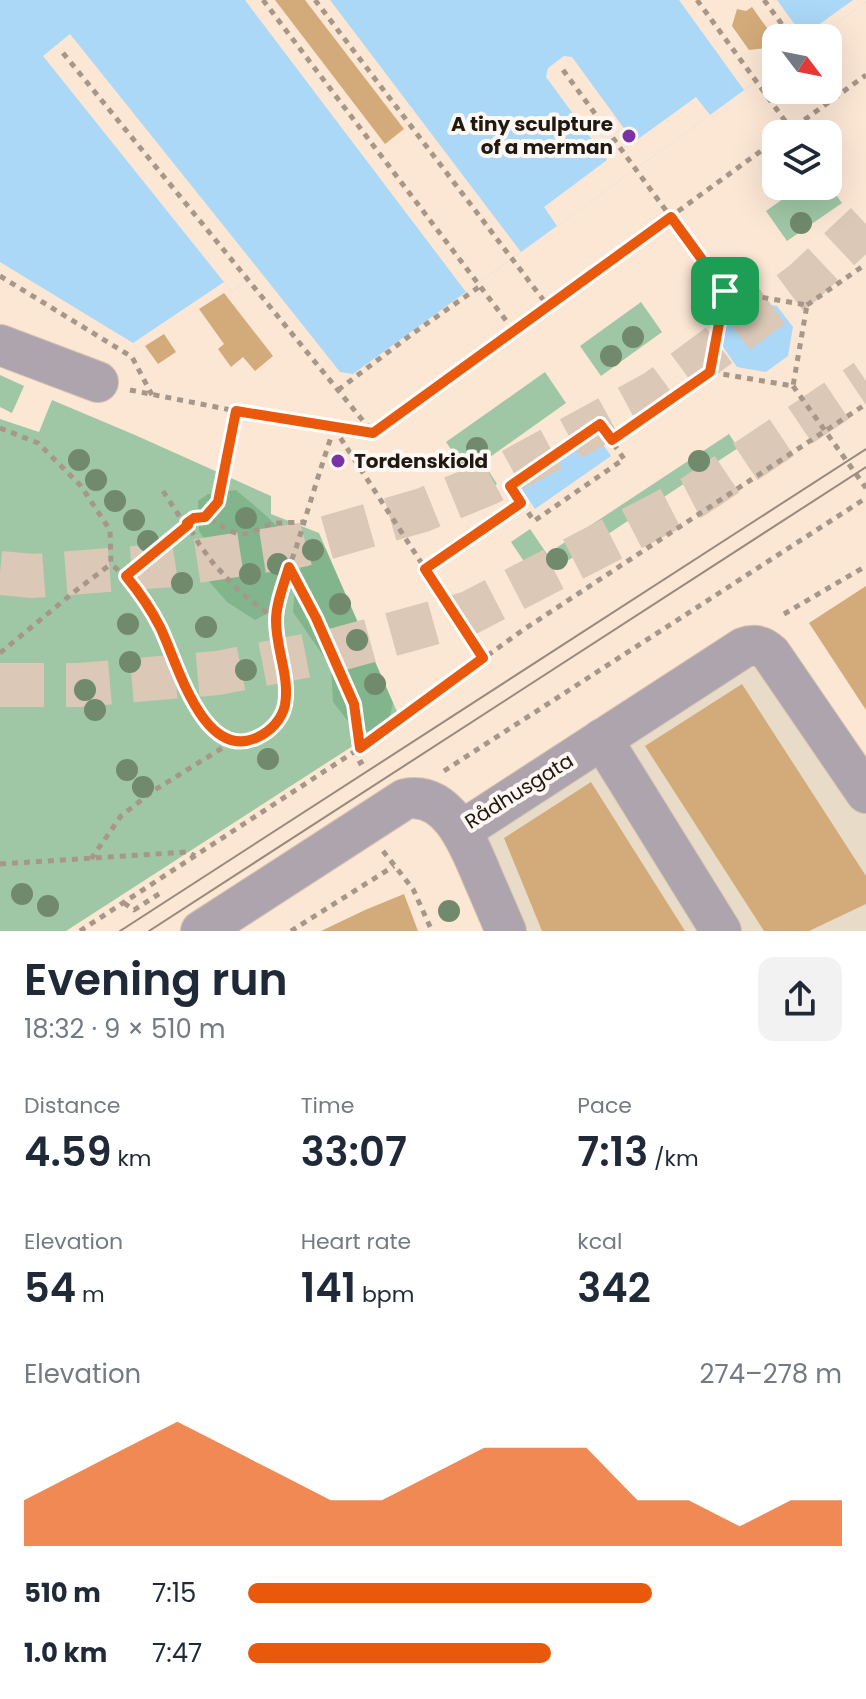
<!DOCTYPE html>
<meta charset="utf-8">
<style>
body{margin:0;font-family:Poppins,sans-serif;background:#f2f2f3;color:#1f2937;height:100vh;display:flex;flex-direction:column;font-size:30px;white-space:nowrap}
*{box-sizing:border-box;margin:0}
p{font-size:26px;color:#747a83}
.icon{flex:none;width:44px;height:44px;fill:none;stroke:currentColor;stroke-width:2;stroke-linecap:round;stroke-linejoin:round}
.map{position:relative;height:931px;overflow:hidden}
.sheet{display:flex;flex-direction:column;background:#fff;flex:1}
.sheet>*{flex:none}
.needle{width:52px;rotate:122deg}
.buttons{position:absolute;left:762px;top:24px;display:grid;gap:16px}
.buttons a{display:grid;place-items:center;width:80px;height:80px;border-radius:16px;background:#fff;box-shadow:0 8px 32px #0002;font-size:40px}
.pin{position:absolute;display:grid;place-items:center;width:68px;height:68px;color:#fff;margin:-34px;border-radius:16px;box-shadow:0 4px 12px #0006}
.round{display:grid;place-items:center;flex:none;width:84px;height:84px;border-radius:16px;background:#f2f2f3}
.headline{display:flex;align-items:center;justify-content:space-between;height:136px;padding:0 24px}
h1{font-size:44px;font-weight:600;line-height:60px}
.figures{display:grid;grid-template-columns:repeat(3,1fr);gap:12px;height:136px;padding:8px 24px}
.figures div{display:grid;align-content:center}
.figures b{font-size:40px;font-weight:600}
.figures small{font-size:22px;font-weight:400}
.figures p{font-size:22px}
.chart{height:224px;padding:16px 24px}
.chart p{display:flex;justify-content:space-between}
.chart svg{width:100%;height:144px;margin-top:8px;fill:#ea580c;opacity:.7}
ul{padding:0 24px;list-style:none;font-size:26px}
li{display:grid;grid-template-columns:128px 96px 1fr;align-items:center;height:60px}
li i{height:20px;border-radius:10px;background:#ea580c}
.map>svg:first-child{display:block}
.commercial{fill:#e8dcc8}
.green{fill:#9fc7a5}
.forest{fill:#83b58c}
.water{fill:#abd8f7}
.pier{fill:#fce7d5}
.building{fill:#d3ab7a}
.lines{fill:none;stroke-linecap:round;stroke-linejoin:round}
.highway-tunnel{stroke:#dbc8b7;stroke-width:44;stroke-dasharray:44 22;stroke-linecap:butt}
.minor-casing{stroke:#d5c2b2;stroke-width:42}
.path{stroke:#a79789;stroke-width:5;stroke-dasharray:6 6;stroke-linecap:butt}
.minor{stroke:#aea4ae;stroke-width:40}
.tram{stroke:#998a7c;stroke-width:2}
.tree{fill:#728a6c}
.route-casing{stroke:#fff;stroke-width:16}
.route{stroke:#ea580c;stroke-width:10}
.poi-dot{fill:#7b32a5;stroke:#fdf8f3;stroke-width:3}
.labels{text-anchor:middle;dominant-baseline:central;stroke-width:8;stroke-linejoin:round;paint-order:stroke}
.poi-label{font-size:20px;font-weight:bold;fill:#211810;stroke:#fdf8f3;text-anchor:end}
.street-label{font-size:20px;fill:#211810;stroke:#fdf8f3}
</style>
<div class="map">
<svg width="866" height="931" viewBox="0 0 866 931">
<rect width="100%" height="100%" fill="#fce7d5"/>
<polygon class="commercial" points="743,648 866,793 866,931 506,931 472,853 486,816"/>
<g class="green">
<polygon points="828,184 842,203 787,241 766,211 801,186 828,186"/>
<polygon points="641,302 662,332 601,376 580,346"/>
<polygon points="545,372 566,403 483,462 497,484 482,494 446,442"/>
<polygon points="0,375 24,386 12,413 0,407"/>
<polygon points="52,400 135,435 271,496 271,514 319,533 398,714 359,742 66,931 0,931 0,419 39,432"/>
<polygon points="729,434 738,448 537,581 511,542 530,529 547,554"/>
</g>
<g class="forest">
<path d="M236,490C253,505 292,533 294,556C296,573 285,591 281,606L255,620L227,602L207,579L203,558L210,547L199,531L198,501L208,494Z"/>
<polygon points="325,548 393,703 389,721 371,733 351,725 333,702 331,667 293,612 295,588 306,550"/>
</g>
<g class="water">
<polygon points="0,0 866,0 866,2 816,38 776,38 776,67 353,374 340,372 259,270 232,292 224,282 133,343 0,262"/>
<polygon points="750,301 777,306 793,327 788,356 766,372 737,367 721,344 726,318"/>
<polygon points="597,436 611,456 535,509 521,488"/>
</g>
<g class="pier">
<polygon points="245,0 330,0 521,252 466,292"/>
<polygon points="679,0 777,0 803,36 853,0 866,0 866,2 816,38 776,38 776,67 744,90"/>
<polygon points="70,34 259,270 232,292 43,56"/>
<polygon points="564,56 572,57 634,142 696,97 710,115 557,226 544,207 607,160 546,77 548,68"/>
</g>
<g class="building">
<polygon points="275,0 305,0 404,129 385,144"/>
<polygon points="752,7 769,31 765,48 749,50 732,26 737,9 746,11"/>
<polygon points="224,293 273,356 255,371 243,357 231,367 218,349 224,344 199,309"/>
<polygon points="164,334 176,352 158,364 145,346"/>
<polygon points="866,586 866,710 809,623"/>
<polygon points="742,684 866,876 866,904 809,931 764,931 645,746"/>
<polygon points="591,782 685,931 542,931 504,838"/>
<polygon points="404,894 418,931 321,931 365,910"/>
</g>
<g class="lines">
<g class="highway-tunnel">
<polyline points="0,573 32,576 172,565 301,545 423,510 489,483 656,392 803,283 866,224"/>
<polyline points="0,685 79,685 218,673 339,649 469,613 693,497 866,381"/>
</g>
<g class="minor-casing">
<g id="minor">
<polyline points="0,345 98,382"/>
<polyline points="602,739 721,931"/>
<path d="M461,831L743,648C754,644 762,645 771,654L866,793"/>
<path d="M201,931L405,799C449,790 470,847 483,878C491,896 498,913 506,931"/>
</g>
</g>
<g class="path">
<polyline points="263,0 514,331"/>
<polyline points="315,0 548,306"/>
<polyline points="697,0 791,129"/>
<polyline points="764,0 792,38"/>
<polyline points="63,53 373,433"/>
<polyline points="563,70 725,291 807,305 793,386 710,372 725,291"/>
<polyline points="828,87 836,97"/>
<polyline points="785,134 866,75"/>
<polyline points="0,276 132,357 152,395"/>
<polyline points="807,305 866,264"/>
<polyline points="793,386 866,488"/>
<polyline points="130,390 236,411 373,433 776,140"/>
<polyline points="338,390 412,334 479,287"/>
<polygon points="600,424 624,459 534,521 510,486"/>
<path d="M0,428L38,443L81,486L110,530L111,564C132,581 147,602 160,626C178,660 202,762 257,737C306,715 277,660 276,621C276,599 290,566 297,545C309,506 321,467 334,428"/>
<polyline points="334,428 483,658"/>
<polyline points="612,440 710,372"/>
<polyline points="163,491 180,517 187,523 199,544 213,563 239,591 276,620"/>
<polyline points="205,517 218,502 236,411"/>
<path d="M187,523C210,507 221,532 241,534C252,535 262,526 271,524C282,522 294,523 304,522"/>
<polyline points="290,568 316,618 354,704 360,748"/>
<polyline points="425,569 521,503"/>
<polyline points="126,576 188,525"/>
<polyline points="784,614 866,566"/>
<polyline points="0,653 74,592 111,564"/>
<polyline points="358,764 367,759"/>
<polyline points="444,771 866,498"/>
<polyline points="383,851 413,889 432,931"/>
<polyline points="91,859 121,816 153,791 232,742"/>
<polyline points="0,864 187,852 195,856"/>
<polyline points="124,903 134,910 162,892"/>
<polyline points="80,931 360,748 520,632 866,404"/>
<polyline points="291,931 394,866"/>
</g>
<use href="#minor" class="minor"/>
<g class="tram">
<polyline points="120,931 866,449"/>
<polyline points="149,931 866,467"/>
</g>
</g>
<g class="tree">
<circle cx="801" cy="223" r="11"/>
<circle cx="633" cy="337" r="11"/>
<circle cx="611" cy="356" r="11"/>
<circle cx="477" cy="448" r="11"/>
<circle cx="79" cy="460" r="11"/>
<circle cx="699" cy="461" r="11"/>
<circle cx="96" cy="480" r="11"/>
<circle cx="115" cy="501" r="11"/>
<circle cx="246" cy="518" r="11"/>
<circle cx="134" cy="520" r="11"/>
<circle cx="148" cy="541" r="11"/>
<circle cx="313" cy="550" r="11"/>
<circle cx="557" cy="559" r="11"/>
<circle cx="278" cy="564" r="11"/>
<circle cx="250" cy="574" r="11"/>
<circle cx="182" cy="583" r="11"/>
<circle cx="340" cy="604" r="11"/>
<circle cx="128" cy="624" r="11"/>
<circle cx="206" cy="627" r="11"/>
<circle cx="357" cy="640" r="11"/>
<circle cx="130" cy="662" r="11"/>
<circle cx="246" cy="670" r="11"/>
<circle cx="375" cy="684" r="11"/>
<circle cx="85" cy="690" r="11"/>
<circle cx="95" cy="710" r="11"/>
<circle cx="268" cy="759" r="11"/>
<circle cx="127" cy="770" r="11"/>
<circle cx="143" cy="787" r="11"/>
<circle cx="22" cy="894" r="11"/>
<circle cx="48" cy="906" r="11"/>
<circle cx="449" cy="911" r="11"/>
</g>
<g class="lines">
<g class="route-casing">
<path id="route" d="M671,217L725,291L710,372L612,440L600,424L510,486L521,503L425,569L483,658L360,748L354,704L316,618L289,567C284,584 276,603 276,621C276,649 290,677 285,705C282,719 271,731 258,737C203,764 177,661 160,627C151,609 139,592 126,576L188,525L187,523L194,518L205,517L218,502L236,411L373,433Z"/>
</g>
<use href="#route" class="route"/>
</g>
<g class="poi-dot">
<circle cx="629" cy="136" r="8"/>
<circle cx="338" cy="461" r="8"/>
</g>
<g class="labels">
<g class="poi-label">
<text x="613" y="124">A tiny sculpture<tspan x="613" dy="23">of a merman</tspan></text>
<text x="354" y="461" text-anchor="start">Tordenskiold</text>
</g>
<g class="street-label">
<text transform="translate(519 791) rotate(-32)">Rådhusgata</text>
</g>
</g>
</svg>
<div class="buttons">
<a><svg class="needle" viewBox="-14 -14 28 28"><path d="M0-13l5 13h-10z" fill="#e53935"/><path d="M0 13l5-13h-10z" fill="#747a83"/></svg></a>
<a><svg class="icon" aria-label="layers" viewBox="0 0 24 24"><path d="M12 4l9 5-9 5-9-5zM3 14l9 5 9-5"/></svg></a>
</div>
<div class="pin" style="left:725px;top:291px;background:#1e9e55"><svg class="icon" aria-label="arrive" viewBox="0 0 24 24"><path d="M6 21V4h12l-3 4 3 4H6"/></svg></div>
</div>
<section class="sheet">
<div class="headline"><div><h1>Evening run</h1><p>18:32 · 9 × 510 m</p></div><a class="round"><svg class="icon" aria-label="share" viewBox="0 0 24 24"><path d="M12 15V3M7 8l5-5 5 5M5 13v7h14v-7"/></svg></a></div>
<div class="figures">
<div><p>Distance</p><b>4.59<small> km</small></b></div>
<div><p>Time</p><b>33:07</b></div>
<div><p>Pace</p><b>7:13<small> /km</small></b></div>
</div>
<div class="figures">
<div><p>Elevation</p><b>54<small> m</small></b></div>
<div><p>Heart rate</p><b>141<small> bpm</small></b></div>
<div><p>kcal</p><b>342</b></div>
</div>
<div class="chart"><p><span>Elevation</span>274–278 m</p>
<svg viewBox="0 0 160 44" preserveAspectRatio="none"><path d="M0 44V30L10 22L20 14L30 6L40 14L50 22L60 30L70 30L80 22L90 14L100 14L110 14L120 30L130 30L140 38L150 30L160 30V44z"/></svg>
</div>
<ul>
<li><b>510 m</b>7:15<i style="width:68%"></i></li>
<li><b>1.0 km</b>7:47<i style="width:51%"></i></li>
</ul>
</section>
